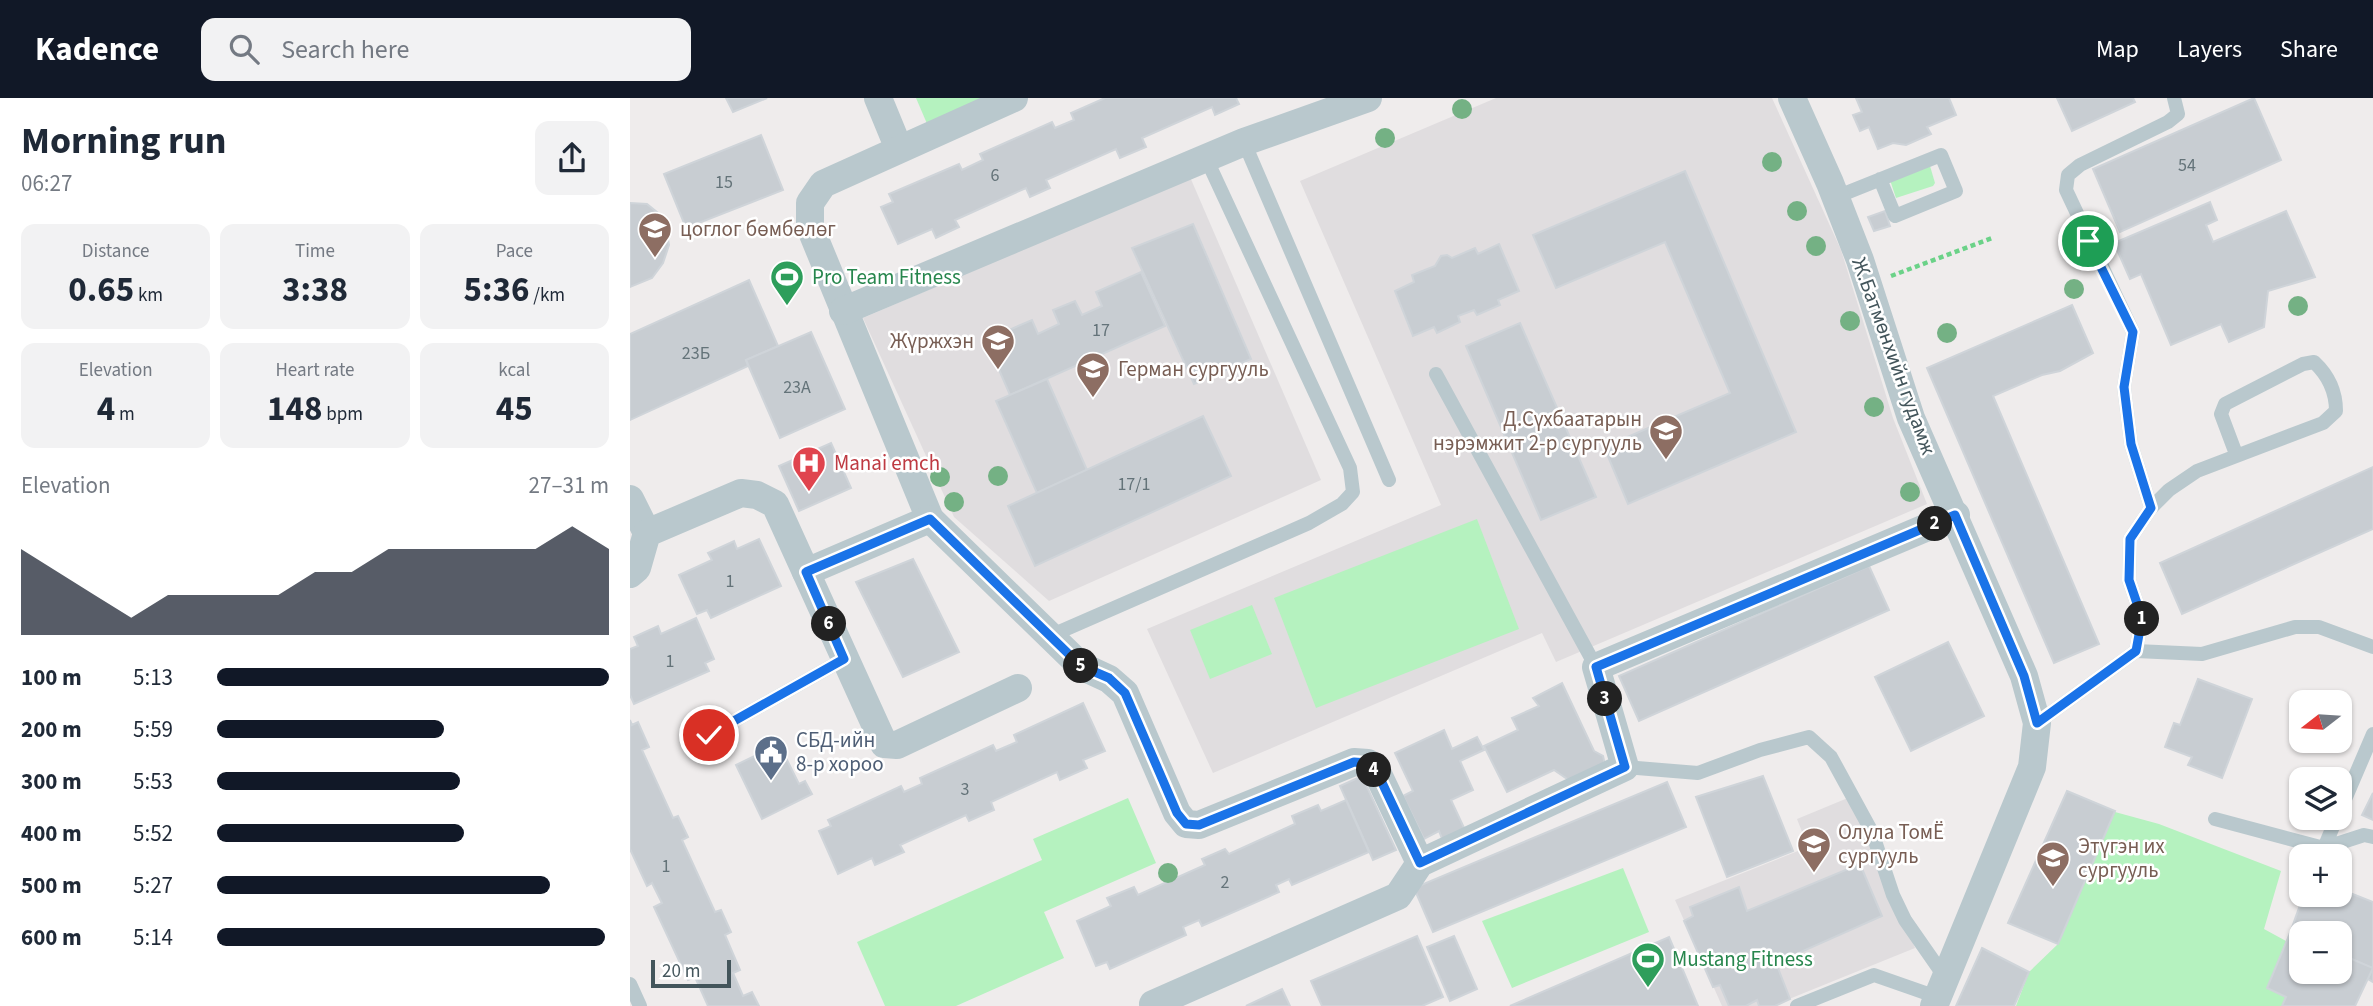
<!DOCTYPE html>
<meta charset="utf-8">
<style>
body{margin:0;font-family:"Source Sans 3",sans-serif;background:#f2f2f3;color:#1f2937;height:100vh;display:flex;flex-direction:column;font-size:26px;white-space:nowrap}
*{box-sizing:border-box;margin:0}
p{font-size:23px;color:#747a83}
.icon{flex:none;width:38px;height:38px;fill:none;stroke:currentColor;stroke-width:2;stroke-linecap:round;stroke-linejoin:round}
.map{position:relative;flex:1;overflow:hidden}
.panel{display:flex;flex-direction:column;background:#fff;width:630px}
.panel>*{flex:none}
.needle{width:46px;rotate:253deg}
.fabs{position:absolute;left:1659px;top:592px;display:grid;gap:14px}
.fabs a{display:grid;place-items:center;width:63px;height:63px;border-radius:14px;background:#fff;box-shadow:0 2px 5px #0004;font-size:35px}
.scale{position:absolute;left:21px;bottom:18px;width:80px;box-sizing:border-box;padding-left:7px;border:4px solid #43555b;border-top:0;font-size:19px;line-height:24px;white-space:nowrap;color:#43555b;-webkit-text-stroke:5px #fff;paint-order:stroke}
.pin{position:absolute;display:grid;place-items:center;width:60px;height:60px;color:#fff;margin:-30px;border:4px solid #fff;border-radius:50%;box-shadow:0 2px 7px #0007}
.km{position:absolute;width:35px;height:35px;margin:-18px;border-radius:50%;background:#222;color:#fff;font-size:19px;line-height:35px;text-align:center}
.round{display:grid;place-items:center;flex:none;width:74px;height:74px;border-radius:14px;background:#f2f2f3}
.head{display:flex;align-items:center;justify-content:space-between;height:119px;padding:0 21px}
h1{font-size:38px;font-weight:700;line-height:52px}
.stats{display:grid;grid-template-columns:repeat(3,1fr);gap:10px;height:119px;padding:7px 21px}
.stats div{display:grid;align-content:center;border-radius:14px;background:#f2f2f3;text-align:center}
.stats b{font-size:35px;font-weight:700}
.stats small{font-size:19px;font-weight:400}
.stats p{font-size:19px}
.chart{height:196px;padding:14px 21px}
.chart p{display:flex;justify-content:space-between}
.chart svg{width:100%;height:126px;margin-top:7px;fill:#111827;opacity:.7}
ul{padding:0 21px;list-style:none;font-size:23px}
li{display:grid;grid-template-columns:112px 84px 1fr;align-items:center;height:52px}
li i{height:18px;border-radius:9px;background:#111827}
header{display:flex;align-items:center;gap:42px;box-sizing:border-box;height:98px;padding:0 35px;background:#111827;color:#fff}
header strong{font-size:33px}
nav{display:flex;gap:38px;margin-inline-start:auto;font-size:24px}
.search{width:490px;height:63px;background:#f2f2f3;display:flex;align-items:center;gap:18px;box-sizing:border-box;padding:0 24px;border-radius:14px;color:#747a83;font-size:26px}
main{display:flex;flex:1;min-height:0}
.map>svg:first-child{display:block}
.education{fill:#e0dddf}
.green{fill:#b5f2bf}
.building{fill:#c8cdd2;stroke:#cfd4d9;stroke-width:2}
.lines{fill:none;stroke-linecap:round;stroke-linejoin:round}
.path{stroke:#6bd288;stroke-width:4.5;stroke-dasharray:5 3.5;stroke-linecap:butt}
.lane{stroke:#b9c8cd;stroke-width:14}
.street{stroke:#b9c8cd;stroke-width:28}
.tree{fill:#74b184}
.route-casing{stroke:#fff;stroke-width:14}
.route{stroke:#1a73e8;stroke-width:9}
.labels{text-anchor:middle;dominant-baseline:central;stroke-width:5;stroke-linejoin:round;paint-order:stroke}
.number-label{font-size:18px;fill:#647379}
.education-label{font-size:21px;fill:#785e54;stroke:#fff;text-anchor:start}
.leisure-label{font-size:21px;fill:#27864d;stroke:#fff;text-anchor:start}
.street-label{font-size:21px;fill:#43555b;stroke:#fff}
.health-label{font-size:21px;fill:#be3a42;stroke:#fff;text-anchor:start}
.service-label{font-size:21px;fill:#4e5e75;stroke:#fff;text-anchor:start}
</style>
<header>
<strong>Kadence</strong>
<div class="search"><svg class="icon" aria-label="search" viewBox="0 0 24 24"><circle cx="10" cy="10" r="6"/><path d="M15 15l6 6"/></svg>Search here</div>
<nav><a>Map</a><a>Layers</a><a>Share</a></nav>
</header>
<main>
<section class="panel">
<div class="head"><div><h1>Morning run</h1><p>06:27</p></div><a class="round"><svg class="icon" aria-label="share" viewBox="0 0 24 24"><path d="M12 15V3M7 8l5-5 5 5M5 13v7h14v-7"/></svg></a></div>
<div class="stats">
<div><p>Distance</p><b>0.65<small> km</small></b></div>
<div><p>Time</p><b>3:38</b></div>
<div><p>Pace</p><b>5:36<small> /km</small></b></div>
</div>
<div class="stats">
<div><p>Elevation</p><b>4<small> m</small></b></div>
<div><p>Heart rate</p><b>148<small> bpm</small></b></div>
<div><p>kcal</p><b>45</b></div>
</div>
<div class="chart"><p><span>Elevation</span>27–31 m</p>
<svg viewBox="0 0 160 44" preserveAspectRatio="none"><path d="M0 44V14L10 22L20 30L30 38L40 30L50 30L60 30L70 30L80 22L90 22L100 14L110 14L120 14L130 14L140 14L150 6L160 14V44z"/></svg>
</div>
<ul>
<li><b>100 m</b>5:13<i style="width:100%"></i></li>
<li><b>200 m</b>5:59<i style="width:58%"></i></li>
<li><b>300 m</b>5:53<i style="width:62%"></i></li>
<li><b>400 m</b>5:52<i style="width:63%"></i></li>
<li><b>500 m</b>5:27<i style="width:85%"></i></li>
<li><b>600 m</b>5:14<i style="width:99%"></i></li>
</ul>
</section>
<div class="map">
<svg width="1743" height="908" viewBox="0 0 1743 908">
<rect width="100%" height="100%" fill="#efecec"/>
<g class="education">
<polygon points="866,0 1142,0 1211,152 1263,320 1297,406 926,564 912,535 583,675 517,531 811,407 670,83"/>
<polygon points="560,79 691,382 419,503 324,419 233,220"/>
<polygon points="1225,697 1285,850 1142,908 1092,908 1045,802 1178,749 1167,721"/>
</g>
<g class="green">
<polygon points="286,0 361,0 298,28"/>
<polygon points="1300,68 1305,85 1303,88 1266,100 1260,82"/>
<polygon points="847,421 889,531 686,610 644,500"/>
<polygon points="622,507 642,556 580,581 560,532"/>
<polygon points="498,700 526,765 414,814 434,860 326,908 255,908 227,844 412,762 403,741"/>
<polygon points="1485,714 1529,726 1651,773 1634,831 1656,843 1637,890 1656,899 1652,908 1386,908 1399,874 1428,846"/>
<polygon points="993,770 1019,834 882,890 852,823"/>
</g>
<g class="building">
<polygon points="96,0 137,0 103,14"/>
<polygon points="475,0 606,0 609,6 585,17 582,9 512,40 516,49 490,60 486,51 416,82 420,90 400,99 396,90 325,122 329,129 306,140 302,131 268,146 251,109 263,104 259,96 329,66 332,72 353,62 350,56 422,24 425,30 444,22 441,15"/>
<polygon points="1226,0 1319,0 1326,17 1297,29 1301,36 1276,47 1263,45 1248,51 1239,29 1230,33 1223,17 1232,14"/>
<polygon points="1427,0 1503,0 1505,4 1442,33"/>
<polygon points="1624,0 1651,62 1490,134 1463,71"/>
<polygon points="131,37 153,92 56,130 34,76"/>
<polygon points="1055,73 1166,334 998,406 974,349 1100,295 1035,144 926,190 903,137"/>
<polygon points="1580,104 1587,122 1576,127 1583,144 1656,113 1685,179 1638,193 1634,229 1599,244 1591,226 1541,247 1511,176 1500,181 1484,145"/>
<polygon points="0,105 17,106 28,115 36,130 39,147 33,165 22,180 0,189"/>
<polygon points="1255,113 1260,128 1244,133 1238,119"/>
<polygon points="563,126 621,261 564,286 502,150"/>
<polygon points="869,146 889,193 868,202 870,207 847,217 844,212 828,218 830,224 807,235 804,229 783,238 765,193 784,184 782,177 805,168 811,158 817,157 822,160 845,150 848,156"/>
<polygon points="511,174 535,228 380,297 356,242 402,222 408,236 429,226 423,212 445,203 452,217 472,208 466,194"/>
<polygon points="119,182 148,248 116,262 118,268 0,322 0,236"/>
<polygon points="1442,207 1463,255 1430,273 1412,277 1363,298 1469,546 1424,565 1297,270"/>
<polygon points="890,225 966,399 911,422 836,248"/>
<polygon points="181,234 215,311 150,340 116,262"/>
<polygon points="417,281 457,372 407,395 366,303"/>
<polygon points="573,318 601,378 405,468 378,408"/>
<polygon points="201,345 221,390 169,413 149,368"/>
<polygon points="1743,369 1743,431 1552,516 1530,465"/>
<polygon points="129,441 151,488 81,520 77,512 67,516 49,477 82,462 78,455 104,443 107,451"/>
<polygon points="283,461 329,554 273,579 226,484"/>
<polygon points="1239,468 1259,512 1009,623 989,578"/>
<polygon points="66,520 84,561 75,565 79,573 4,606 0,597 0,551 8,548 4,539 28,528 31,536"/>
<polygon points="1318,544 1354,618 1281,653 1245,579"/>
<polygon points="1568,581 1622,601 1592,680 1558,667 1562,659 1535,649 1544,625 1550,627"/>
<polygon points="932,585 964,653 973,658 975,667 946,687 924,672 877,694 854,648 888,632 882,620 909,608 903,600"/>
<polygon points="453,605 475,653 453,662 457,670 430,682 427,674 361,704 364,712 339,723 336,717 270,747 274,754 245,767 242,760 208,776 189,733 201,728 198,722 271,688 274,694 292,686 290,680 363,647 366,653 387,644 384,637"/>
<polygon points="0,622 2,627 8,624 19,649 12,652 43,720 48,718 58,739 52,742 85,814 91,812 101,834 95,837 110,872 103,875 113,898 122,894 129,908 78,908 65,879 58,882 24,809 32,805 22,785 17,788 0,751"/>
<polygon points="814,632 822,651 847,639 854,652 830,663 843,692 821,702 835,732 813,743 809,733 794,741 773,698 783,693 765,655"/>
<polygon points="149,646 169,686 175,683 182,696 132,721 106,667"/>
<polygon points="732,678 766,752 743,762 710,688"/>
<polygon points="1133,678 1163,753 1097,779 1066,699"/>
<polygon points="1037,684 1056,729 803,834 784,790"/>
<polygon points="1437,693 1485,713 1428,846 1378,825"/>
<polygon points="1743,695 1743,722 1732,717"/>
<polygon points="716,702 739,754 662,787 659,781 646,787 649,794 572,828 569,822 553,829 556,837 480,871 477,864 466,868 447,823 481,808 477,800 504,789 508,797 575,767 572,761 595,751 599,756 665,726 662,718 688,707 691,713"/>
<polygon points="1230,766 1252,818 1146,865 1160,901 1145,908 1129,908 1127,902 1116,908 1099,908 1090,887 1083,889 1054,823 1063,818 1060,809 1109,789 1117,813"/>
<polygon points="1710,791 1743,804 1743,884 1738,881 1742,870 1710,856 1710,835 1671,835 1671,839 1660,835 1674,796 1710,796"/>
<polygon points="1660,835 1671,839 1671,873 1710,873 1710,856 1743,870 1725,908 1652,908 1656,899 1637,890"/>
<polygon points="787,838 813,899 792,908 692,908 681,883"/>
<polygon points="824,838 847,891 820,903 797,849"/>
<polygon points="1039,839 1068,908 880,908"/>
<polygon points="1352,850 1399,874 1384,908 1326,908"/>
<polygon points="652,891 660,908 616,908"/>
</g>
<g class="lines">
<polyline class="path" points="1261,178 1362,140"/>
<g class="lane">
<polyline points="614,44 759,382"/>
<polyline points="1206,99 1311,57 1326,93 1265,118 1250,81"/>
<polyline points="806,276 966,569"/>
<polyline points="1521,410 1501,346 1494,289 1503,234 1436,92 1438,77 1450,67 1538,24 1548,16 1544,0"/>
<polyline points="420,538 679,425 712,406 723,394 720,370 576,60"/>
<polyline points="1506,553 1572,556 1665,529 1689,529 1743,549"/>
<path d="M1407,625L1506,553L1512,520L1499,482L1500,441L1521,410L1539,392L1567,373L1693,325L1706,313C1706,294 1698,277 1684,264L1673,266L1595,306L1591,316L1606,356"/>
<polyline points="79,637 214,561"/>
<polyline points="995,669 1068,675 1130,652 1179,639 1201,659 1242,734 1263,797 1275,822 1314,878"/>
<polyline points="1710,713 1743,636"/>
<polyline points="1707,719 1694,750 1734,737 1743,739"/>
<polyline points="1585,721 1694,750"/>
<polyline points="0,886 10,908"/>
<polyline points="1167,908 1244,877 1307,899"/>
</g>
<g class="street">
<polyline points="248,0 269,51"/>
<polyline points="384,0 193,86 180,105 180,129 300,421 451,568 479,581 495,595 547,715 556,726 569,727 724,664 738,665 747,674 790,765"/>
<polyline points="1162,0 1200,85 1230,162 1281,320 1394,578 1407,625 1402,669 1304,908"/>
<polyline points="213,213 614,44 738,0"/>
<polyline points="0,401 17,435"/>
<polyline points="176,474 300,421"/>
<polyline points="0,476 7,470 17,435 111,395 127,397 145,406 254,646 267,647 388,590"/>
<polyline points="523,906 768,798 790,765 995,669 966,569 1326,417"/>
</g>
</g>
<g class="tree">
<circle cx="832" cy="11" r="10"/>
<circle cx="755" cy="40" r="10"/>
<circle cx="1142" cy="64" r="10"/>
<circle cx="1167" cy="113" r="10"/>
<circle cx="1186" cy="148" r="10"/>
<circle cx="1444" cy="191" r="10"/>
<circle cx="1668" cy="208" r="10"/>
<circle cx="1220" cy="223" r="10"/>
<circle cx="1317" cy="235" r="10"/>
<circle cx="1244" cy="309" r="10"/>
<circle cx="368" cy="378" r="10"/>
<circle cx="310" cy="379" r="10"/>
<circle cx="1280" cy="394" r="10"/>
<circle cx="324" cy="404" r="10"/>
<circle cx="538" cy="775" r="10"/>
</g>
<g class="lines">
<g class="route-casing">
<polyline id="route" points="79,637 214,561 176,474 300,421 451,568 479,580 495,595 547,715 556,726 569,727 724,664 738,665 747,674 790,765 995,669 966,569 1325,417 1394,578 1407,625 1506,553 1512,520 1499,482 1500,441 1521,410 1501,346 1494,289 1503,234 1458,143"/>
</g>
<use href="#route" class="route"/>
</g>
<defs>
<g id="school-pin" transform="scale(1.75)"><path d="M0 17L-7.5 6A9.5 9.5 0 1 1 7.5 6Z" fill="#8d6e63" stroke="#fff"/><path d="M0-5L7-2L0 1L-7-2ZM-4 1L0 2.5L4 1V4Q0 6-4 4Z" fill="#fff"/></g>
<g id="stadium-pin" transform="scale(1.75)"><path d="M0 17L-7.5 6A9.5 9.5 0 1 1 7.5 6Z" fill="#2e9e5b" stroke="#fff"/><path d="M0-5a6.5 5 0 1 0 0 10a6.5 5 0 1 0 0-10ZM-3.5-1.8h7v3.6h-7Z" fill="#fff"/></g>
<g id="hospital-pin" transform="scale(1.75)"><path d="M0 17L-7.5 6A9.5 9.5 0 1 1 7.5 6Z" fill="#e0444e" stroke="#fff"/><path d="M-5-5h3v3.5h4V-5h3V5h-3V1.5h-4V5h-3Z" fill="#fff"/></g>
<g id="civic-pin" transform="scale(1.75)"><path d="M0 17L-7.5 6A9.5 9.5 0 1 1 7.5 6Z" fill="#5c6f8a" stroke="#fff"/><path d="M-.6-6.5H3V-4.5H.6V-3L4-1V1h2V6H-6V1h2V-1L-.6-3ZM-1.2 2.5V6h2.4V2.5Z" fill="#fff"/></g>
<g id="university-pin" transform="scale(1.75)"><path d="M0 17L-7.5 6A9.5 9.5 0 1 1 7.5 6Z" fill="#8d6e63" stroke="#fff"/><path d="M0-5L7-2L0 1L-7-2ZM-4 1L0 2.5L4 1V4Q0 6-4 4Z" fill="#fff"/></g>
</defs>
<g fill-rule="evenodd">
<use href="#school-pin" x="25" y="131"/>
<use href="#stadium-pin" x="157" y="179"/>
<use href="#school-pin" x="368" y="243"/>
<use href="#school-pin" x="463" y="271"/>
<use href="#school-pin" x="1036" y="333"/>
<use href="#hospital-pin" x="179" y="365"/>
<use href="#civic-pin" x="141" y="654"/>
<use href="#school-pin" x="1184" y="746"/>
<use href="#university-pin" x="1423" y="760"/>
<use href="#stadium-pin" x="1018" y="861"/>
</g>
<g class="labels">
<g class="number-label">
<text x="1557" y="67">54</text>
<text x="365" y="77">6</text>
<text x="94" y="84">15</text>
<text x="471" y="232">17</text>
<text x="66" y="255">23Б</text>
<text x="167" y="289">23А</text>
<text x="504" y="386">17/1</text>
<text x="100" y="483">1</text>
<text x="40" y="563">1</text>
<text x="335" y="691">3</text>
<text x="36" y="768">1</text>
<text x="595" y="784">2</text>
</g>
<g class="education-label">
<text x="50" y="131">цоглог бөмбөлөг</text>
<text x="344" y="243" text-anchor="end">Жүржхэн</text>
<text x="488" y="271">Герман сургууль</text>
<text x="1012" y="321" text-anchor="end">Д.Сүхбаатарын<tspan x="1012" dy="24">нэрэмжит 2-р сургууль</tspan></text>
<text x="1208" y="734">Олула ТомЁ<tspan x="1208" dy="24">сургууль</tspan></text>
<text x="1448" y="748">Этүгэн их<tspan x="1448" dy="24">сургууль</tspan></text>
</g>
<g class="leisure-label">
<text x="182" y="179">Pro Team Fitness</text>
<text x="1042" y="861">Mustang Fitness</text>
</g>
<g class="street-label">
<text transform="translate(1264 258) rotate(70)">Ж.Батмөнхийн гудамж</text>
</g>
<g class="health-label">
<text x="204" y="365">Manai emch</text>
</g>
<g class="service-label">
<text x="166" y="642">СБД-ийн<tspan x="166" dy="24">8-р хороо</tspan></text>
</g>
</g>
</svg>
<div class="fabs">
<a><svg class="needle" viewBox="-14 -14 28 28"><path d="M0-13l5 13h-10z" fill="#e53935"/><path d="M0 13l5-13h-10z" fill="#747a83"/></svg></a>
<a><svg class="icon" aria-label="layers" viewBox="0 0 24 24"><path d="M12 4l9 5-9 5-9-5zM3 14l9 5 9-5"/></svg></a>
<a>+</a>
<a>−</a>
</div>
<div class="scale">20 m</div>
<div class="pin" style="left:1458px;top:143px;background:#1e9e55"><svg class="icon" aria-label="arrive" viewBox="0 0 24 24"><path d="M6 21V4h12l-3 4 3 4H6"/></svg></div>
<div class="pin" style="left:79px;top:637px;background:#d93025"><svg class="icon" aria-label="check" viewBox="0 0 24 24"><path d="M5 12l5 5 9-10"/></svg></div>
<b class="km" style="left:1512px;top:521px">1</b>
<b class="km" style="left:1305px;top:426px">2</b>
<b class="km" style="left:975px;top:601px">3</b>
<b class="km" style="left:744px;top:672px">4</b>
<b class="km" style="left:451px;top:568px">5</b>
<b class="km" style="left:199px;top:526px">6</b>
</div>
</main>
